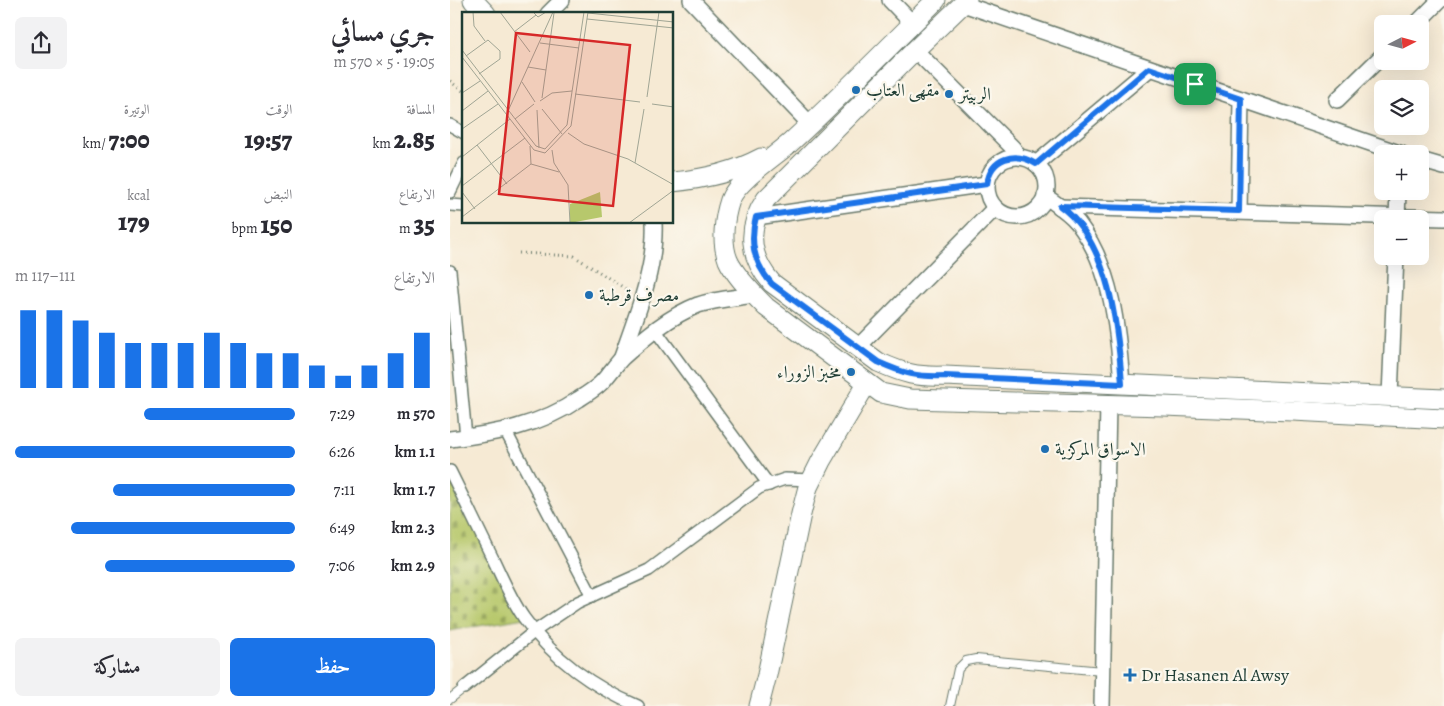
<!DOCTYPE html>
<html lang="ar">
<meta charset="utf-8">
<style>
body{margin:0;font-family:Alegreya,Amiri,serif;background:#f2f2f3;color:#2b2b33;direction:rtl;height:100vh;display:flex;flex-direction:column;font-size:19px;white-space:nowrap}
*{box-sizing:border-box;margin:0}
p{font-size:16px;color:#7c7c81}
.icon{flex:none;width:28px;height:28px;fill:none;stroke:currentColor;stroke-width:2;stroke-linecap:round;stroke-linejoin:round}
.map{position:relative;flex:1;overflow:hidden;direction:ltr}
.sheet{display:flex;flex-direction:column;background:#fff;width:450px}
.sheet>*{flex:none}
.needle{width:32px;rotate:84deg}
.controls{position:absolute;left:924px;top:15px;display:grid;gap:10px}
.controls a{display:grid;place-items:center;width:55px;height:55px;border-radius:8px;background:#fff;box-shadow:0 5px 20px #0002;font-size:25px}
.pin{position:absolute;display:grid;place-items:center;width:42px;height:42px;color:#fff;margin:-21px;border-radius:10px;box-shadow:0 2px 8px #0006}
.round{display:grid;place-items:center;flex:none;width:52px;height:52px;border-radius:8px;background:#f2f2f3}
.headline{display:flex;align-items:center;justify-content:space-between;height:85px;padding:0 15px}
h1{font-size:28px;font-weight:800;line-height:38px}
.stats{display:grid;grid-template-columns:repeat(3,1fr);gap:8px;height:85px;padding:5px 15px}
.stats div{display:grid;align-content:center}
.stats b{font-size:25px;font-weight:800}
.stats small{font-size:14px;font-weight:400}
.stats p{font-size:14px}
.chart{height:140px;padding:10px 15px}
.chart p{display:flex;justify-content:space-between}
.chart svg{width:100%;height:90px;margin-top:5px;stroke:#1a73e8;stroke-width:6}
.button{display:flex;gap:10px;margin-top:auto;padding:10px 15px}
.button a{flex:1;height:58px;border-radius:8px;background:#1a73e8;color:#fff;font-size:20px;font-weight:800;line-height:58px;text-align:center}
.button a+a{background:#f2f2f3;color:#2b2b33}
ul{padding:0 15px;list-style:none;font-size:16px}
li{display:grid;grid-template-columns:80px 60px 1fr;align-items:center;height:38px}
li i{height:12px;border-radius:6px;background:#1a73e8}
main{display:flex;flex:1;min-height:0}
.map>svg:first-child{display:block}
.cemetery{fill:url(#cemetery-stones);stroke:#6b8250}
.lines{fill:none;stroke-linecap:round;stroke-linejoin:round}
.service-casing{stroke:#6a7a6c;stroke-width:10}
.pedestrian-casing{stroke:#6a7a6c;stroke-width:14}
.minor-casing{stroke:#6a7a6c;stroke-width:18}
.tertiary-casing{stroke:#6a7a6c;stroke-width:21}
.path{stroke:#6a7a6c;stroke-width:3;stroke-dasharray:1 4;stroke-linecap:butt}
.service{stroke:#fff;stroke-width:8}
.pedestrian{stroke:#fff;stroke-width:11}
.minor{stroke:#fff;stroke-width:15}
.tertiary{stroke:#fff;stroke-width:19}
.route-casing{stroke:#fff;stroke-width:10}
.route{stroke:#1a73e8;stroke-width:6}
.poi-dot{fill:#1f6fb2;stroke:#fbf7ec;stroke-width:2}
.labels{text-anchor:middle;dominant-baseline:central;stroke-width:4.5;stroke-linejoin:round;paint-order:stroke}
.poi-label{font-size:18px;fill:#1f3d34;stroke:#fbf7ec;text-anchor:start}
.inset-road{fill:none;stroke:#a0a594;stroke-width:1}
.view{fill:#d62828;fill-opacity:0.15;stroke:#d62828;stroke-width:2.5}
.inset-edge{fill:none;stroke:#1f3d34;stroke-width:2.5}
</style>
<main>
<div class="map">
<svg width="994" height="706" viewBox="0 0 994 706">
<defs>
<pattern id="cemetery-stones" width="16" height="16" patternUnits="userSpaceOnUse" patternTransform="scale(1.25)"><rect width="16" height="16" fill="#b7c86c"/><path d="M2 7V4a2 2 0 0 1 4 0v3zM10 15v-3a2 2 0 0 1 4 0v3z" fill="#94a45a"/></pattern>
</defs>
<rect width="100%" height="100%" fill="#fbf7ec"/>
<filter id="ink" filterUnits="userSpaceOnUse"><feTurbulence type="fractalNoise" baseFrequency=".02" numOctaves="2"/><feDisplacementMap in="SourceGraphic" scale="10" xChannelSelector="R" yChannelSelector="G"/><feConvolveMatrix kernelMatrix="1 2 1 2 8 2 1 2 1" color-interpolation-filters="sRGB"/></filter>
<filter id="wash" filterUnits="userSpaceOnUse"><feTurbulence type="fractalNoise" baseFrequency=".0096" numOctaves="4" result="noise"/><feDisplacementMap in="SourceGraphic" scale="20" xChannelSelector="R" yChannelSelector="G"/><feGaussianBlur stdDeviation="1.12" result="paint"/><feColorMatrix in="noise" values="0 0 0 0 0 0 0 0 0 0 0 0 0 0 0 0 0 1.4 0 .05"/><feComposite in="paint" operator="in"/></filter>
<g filter="url(#wash)">
<rect width="100%" height="100%" fill="#f6ead4"/>
<polygon class="cemetery" points="0,471 74,618 0,631"/>
</g>
<g filter="url(#ink)">
<g class="lines">
<g class="service-casing">
<g id="service">
<polyline points="0,699 14,688"/>
<polyline points="500,706 508,669 516,661 526,659 652,671"/>
</g>
</g>
<g class="pedestrian-casing">
<g id="pedestrian">
<polyline points="0,125 14,133"/>
<polyline points="0,192 14,163"/>
<polyline points="0,205 14,206"/>
<polyline points="0,271 16,437"/>
<polyline points="206,331 319,485"/>
<polyline points="55,430 142,596"/>
<path d="M0,471C15,501 29,531 44,561C53,580 62,601 74,618C102,658 144,688 188,706"/>
<polyline points="14,688 85,631 128,602 199,570 309,488 335,479 362,480"/>
</g>
</g>
<g class="minor-casing">
<g id="minor">
<polyline points="241,0 360,124"/>
<polyline points="440,0 462,23"/>
<polyline points="513,4 952,154"/>
<polyline points="98,14 112,0"/>
<polyline points="966,24 990,0"/>
<polyline points="465,50 563,148 568,156"/>
<polyline points="887,100 932,56"/>
<circle cx="567" cy="187" r="30"/>
<polyline points="970,160 994,167"/>
<polyline points="586,164 699,69"/>
<path d="M595,196C606,204 619,212 628,223C662,268 668,329 672,384"/>
<polyline points="610,207 994,218"/>
<polyline points="789,211 791,99"/>
<polyline points="306,217 537,184"/>
<polyline points="947,219 948,191"/>
<polyline points="408,347 545,208"/>
<path d="M172,357C187,314 206,269 204,222"/>
<polyline points="940,396 946,256"/>
<path d="M0,439C44,434 92,425 129,399C137,394 145,389 151,383C159,375 165,365 173,357C195,337 220,316 248,305C266,299 285,298 304,295"/>
<polyline points="652,706 658,404"/>
</g>
</g>
<g class="tertiary-casing">
<g id="tertiary">
<polyline points="23,0 36,14"/>
<path d="M486,0C438,48 390,97 340,143C324,157 287,181 280,200C274,218 271,242 278,260C284,274 305,296 316,307L431,393L460,399L714,406L843,411L994,419"/>
<path d="M517,0L465,50L316,199C296,228 299,257 322,283L428,362C455,374 466,377 495,376L994,399"/>
<path d="M222,182C254,179 283,173 311,158"/>
<polyline points="309,706 317,675 351,514 358,487 371,461 417,383"/>
</g>
</g>
<g class="path">
<polyline points="0,81 14,92"/>
<polyline points="69,253 124,256 179,291"/>
</g>
<use href="#service" class="service"/>
<use href="#pedestrian" class="pedestrian"/>
<use href="#minor" class="minor"/>
<use href="#tertiary" class="tertiary"/>
</g>
</g>
<g class="lines" filter="url(#ink)">
<g class="route-casing">
<path id="route" d="M699,68L791,99L789,211L610,206C660,242 668,329 672,384L495,376C466,377 455,374 428,362L322,284C304,264 299,242 306,217L537,184C541,157 565,151 586,164Z"/>
</g>
<use href="#route" class="route"/>
</g>
<g class="poi-dot">
<circle cx="406" cy="90" r="5"/>
<circle cx="499" cy="94" r="5"/>
<circle cx="139" cy="295" r="5"/>
<circle cx="401" cy="372" r="5"/>
<circle cx="595" cy="449" r="5"/>
<path d="M677.5 667.5h5v5h5v5h-5v5h-5v-5h-5v-5h5z"/>
</g>
<g class="labels">
<g class="poi-label">
<text x="416" y="90">مقهى العتاب</text>
<text x="509" y="94">الربيتر</text>
<text x="149" y="295">مصرف قرطبة</text>
<text x="391" y="372" text-anchor="end">مخبز الزوراء</text>
<text x="605" y="449">الاسواق المركزية</text>
<text x="691" y="675">Dr Hasanen Al Awsy</text>
</g>
</g>
<g transform="translate(12 12)">
<rect width="211" height="211" fill="#f6ead4"/>
<path d="M138,180L140,205L108,211V192Z" fill="#b7c86c"/>
<path class="inset-road" d="M11,0L12,14L23,29M38,0L68,40M71,0L76,5L84,0M126,1L212,10M125,7L212,16M52,20L74,3M78,31L117,36M0,38L74,134L83,137L105,113L122,0M4,44L26,28L38,39V47L17,62M0,45L72,138L83,141L109,114L126,0M66,55L84,58M60,70L73,90M0,81L18,69M113,82L178,90M185,85L197,0M80,86L92,1M78,89L90,81L110,79M190,92L212,95M80,97L100,122M75,98L77,136M0,99L26,79M46,99L91,0M53,107L72,92M0,117L36,92M106,121L122,132L166,147L212,173M15,133L45,172M68,134L69,152M90,138L92,151L106,173L108,211M0,145L48,107M173,151L182,97M69,152L97,160M0,174L63,126M0,180L13,197M0,205L69,152M167,211L212,178"/>
<path class="view" d="M54,21L168,33L151,194L37,182Z"/>
<rect width="211" height="211" class="inset-edge"/>
</g>
</svg>
<div class="controls">
<a><svg class="needle" viewBox="-14 -14 28 28"><path d="M0-13l5 13h-10z" fill="#e53935"/><path d="M0 13l5-13h-10z" fill="#7c7c81"/></svg></a>
<a><svg class="icon" aria-label="layers" viewBox="0 0 24 24"><path d="M12 4l9 5-9 5-9-5zM3 14l9 5 9-5"/></svg></a>
<a>+</a>
<a>−</a>
</div>
<div class="pin" style="left:745px;top:84px;background:#1e9e55"><svg class="icon" aria-label="arrive" viewBox="0 0 24 24"><path d="M6 21V4h12l-3 4 3 4H6"/></svg></div>
</div>
<section class="sheet">
<div class="headline"><div><h1>جري مسائي</h1><p>19:05 · 5 × 570 m</p></div><a class="round"><svg class="icon" aria-label="share" viewBox="0 0 24 24"><path d="M12 15V3M7 8l5-5 5 5M5 13v7h14v-7"/></svg></a></div>
<div class="stats">
<div><p>المسافة</p><b>2.85<small> km</small></b></div>
<div><p>الوقت</p><b>19:57</b></div>
<div><p>الوتيرة</p><b>7:00<small> /km</small></b></div>
</div>
<div class="stats">
<div><p>الارتفاع</p><b>35<small> m</small></b></div>
<div><p>النبض</p><b>150<small> bpm</small></b></div>
<div><p>kcal</p><b>179</b></div>
</div>
<div class="chart"><p><span>الارتفاع</span>111–117 m</p>
<svg viewBox="0 0 160 44" preserveAspectRatio="none"><path d="M5 44V6M15 44V6M25 44V11M35 44V17M45 44V22M55 44V22M65 44V22M75 44V17M85 44V22M95 44V27M105 44V27M115 44V33M125 44V38M135 44V33M145 44V27M155 44V17"/></svg>
</div>
<ul>
<li><b>570 m</b>7:29<i style="width:54%"></i></li>
<li><b>1.1 km</b>6:26<i style="width:100%"></i></li>
<li><b>1.7 km</b>7:11<i style="width:65%"></i></li>
<li><b>2.3 km</b>6:49<i style="width:80%"></i></li>
<li><b>2.9 km</b>7:06<i style="width:68%"></i></li>
</ul>
<div class="button"><a>حفظ</a><a>مشاركة</a></div>
</section>
</main>
